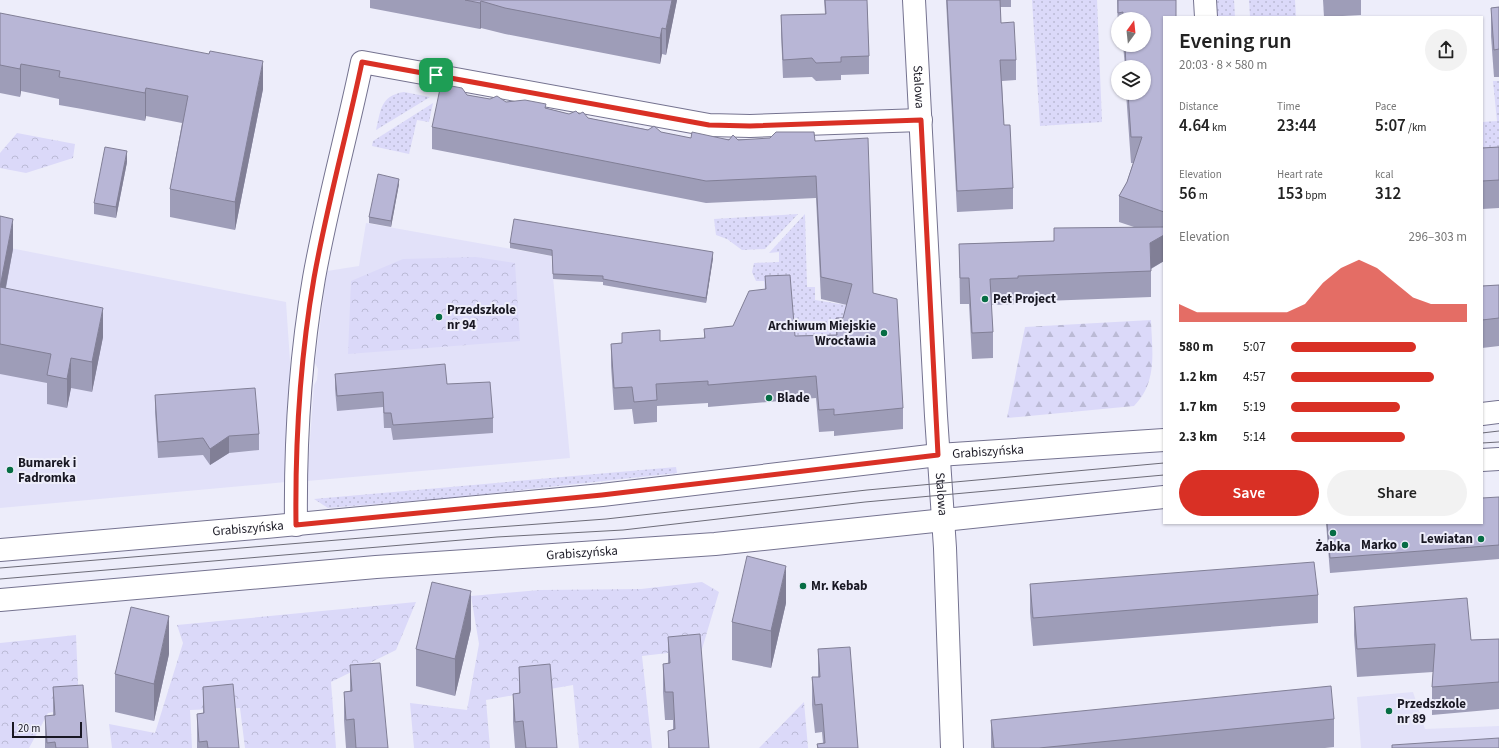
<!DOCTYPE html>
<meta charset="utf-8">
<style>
body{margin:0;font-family:"Source Sans 3",sans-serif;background:#f2f2f2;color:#222;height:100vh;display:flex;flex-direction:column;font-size:15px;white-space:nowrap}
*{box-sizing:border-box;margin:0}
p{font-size:13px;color:#767676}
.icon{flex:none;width:22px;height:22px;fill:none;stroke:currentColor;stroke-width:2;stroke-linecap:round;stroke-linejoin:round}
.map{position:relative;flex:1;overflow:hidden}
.sheet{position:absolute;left:1163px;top:16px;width:320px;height:508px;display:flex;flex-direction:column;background:#fff;border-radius:0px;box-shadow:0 1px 3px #0004}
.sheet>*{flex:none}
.needle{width:26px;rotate:15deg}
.fabs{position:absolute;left:1111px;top:12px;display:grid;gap:8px}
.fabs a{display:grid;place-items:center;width:40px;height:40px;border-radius:50%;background:#fff;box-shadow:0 1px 3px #0004;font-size:20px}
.scale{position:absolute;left:12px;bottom:10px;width:70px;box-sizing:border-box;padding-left:4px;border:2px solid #191823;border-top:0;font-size:11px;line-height:14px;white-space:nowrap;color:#191823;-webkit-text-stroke:3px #ededfa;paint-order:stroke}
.pin{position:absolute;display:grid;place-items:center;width:34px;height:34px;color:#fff;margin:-17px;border-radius:8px;box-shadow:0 2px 6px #0006}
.round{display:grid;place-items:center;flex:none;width:42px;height:42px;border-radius:21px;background:#f2f2f2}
.overview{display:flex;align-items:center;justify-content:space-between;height:68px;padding:0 16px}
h1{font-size:22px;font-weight:600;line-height:30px}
.figures{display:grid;grid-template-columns:repeat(3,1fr);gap:6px;height:68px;padding:4px 16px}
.figures div{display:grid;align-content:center}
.figures b{font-size:17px;font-weight:600}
.figures small{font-size:11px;font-weight:400}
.figures p{font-size:11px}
.chart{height:112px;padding:8px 16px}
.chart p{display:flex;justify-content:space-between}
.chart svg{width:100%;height:72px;margin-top:4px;fill:#d93025;opacity:.7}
.cta{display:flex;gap:8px;margin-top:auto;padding:8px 16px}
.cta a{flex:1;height:46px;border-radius:24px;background:#d93025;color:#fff;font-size:16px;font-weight:600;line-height:46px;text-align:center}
.cta a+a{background:#f2f2f2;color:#222}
ul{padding:0 16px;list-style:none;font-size:13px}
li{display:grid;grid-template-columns:64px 48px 1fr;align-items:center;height:30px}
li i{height:10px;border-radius:5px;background:#d93025}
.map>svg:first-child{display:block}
.built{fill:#e2e1f9}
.grass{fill:url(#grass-dots)}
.forest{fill:url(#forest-firs)}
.park{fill:url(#park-crowns)}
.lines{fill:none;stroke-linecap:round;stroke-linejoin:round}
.minor-casing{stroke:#757390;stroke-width:24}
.major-casing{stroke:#757390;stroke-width:24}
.minor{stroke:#fff;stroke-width:22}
.major{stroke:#fff;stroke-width:22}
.tram{stroke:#6d6c78;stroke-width:1}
.wall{fill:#9e9db8}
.shaded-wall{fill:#817f96}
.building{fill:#b8b6d6;stroke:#817f96}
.route-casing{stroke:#fff;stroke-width:8}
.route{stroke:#d93025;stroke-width:5}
.poi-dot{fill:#066d44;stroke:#ededfa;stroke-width:1.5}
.labels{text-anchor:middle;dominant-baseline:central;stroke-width:4;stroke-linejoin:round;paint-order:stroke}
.street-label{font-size:13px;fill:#191823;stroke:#ededfa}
.poi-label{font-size:13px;font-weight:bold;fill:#191823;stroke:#ededfa;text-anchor:start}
</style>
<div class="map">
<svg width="1499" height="748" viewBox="0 0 1499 748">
<defs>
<pattern id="grass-dots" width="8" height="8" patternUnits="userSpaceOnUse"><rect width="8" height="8" fill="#dbd9f9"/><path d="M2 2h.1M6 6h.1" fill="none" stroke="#bbbad5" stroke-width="1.8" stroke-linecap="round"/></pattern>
<pattern id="forest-firs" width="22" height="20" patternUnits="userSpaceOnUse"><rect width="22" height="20" fill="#dbd9f9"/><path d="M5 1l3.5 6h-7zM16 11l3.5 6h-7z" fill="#bbbad5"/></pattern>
<pattern id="park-crowns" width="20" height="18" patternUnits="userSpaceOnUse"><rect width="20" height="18" fill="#dbd9f9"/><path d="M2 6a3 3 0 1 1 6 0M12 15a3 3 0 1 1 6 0" fill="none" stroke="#bbbad5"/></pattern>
</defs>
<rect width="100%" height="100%" fill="#ededfa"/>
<g class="built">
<polygon points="366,223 551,256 570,458 307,481 314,385 317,380 318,369 315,363 327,271 359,266"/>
<polygon points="0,246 286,302 291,376 285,454 286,482 0,508"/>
<polygon points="1413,692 1425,729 1499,726 1499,748 1361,748 1357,697"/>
</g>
<g class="grass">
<polygon points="1032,0 1097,0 1102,122 1040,126"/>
<polygon points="1217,0 1234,0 1235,17 1217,17"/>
<polygon points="1249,0 1295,0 1296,17 1250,17"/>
<polygon points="1493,81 1499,81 1499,159 1482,160 1482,122 1497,121"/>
<path d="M404,92L430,97L376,130C381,110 380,96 404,92Z"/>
<polygon points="433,103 429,122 417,120 409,154 372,146 373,141"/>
<polygon points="798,214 765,249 742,250 727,239 716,235 714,219"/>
<polygon points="805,214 807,287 815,287 815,300 852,306 853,339 795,360 765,298 764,281 756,281 752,272 754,263 779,262 779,252 769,253"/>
<polygon points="676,467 677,473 448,498 328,508 314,499"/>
</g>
<path class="forest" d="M1151,320C1152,351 1158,382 1134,406L1007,418L1025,327Z"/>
<g class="park">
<polygon points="17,133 75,144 73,158 26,173 0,168 0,153"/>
<polygon points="476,257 515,263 520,341 348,354 351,281 403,259"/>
<polygon points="702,582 719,592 702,649 642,656 652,748 579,748 573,685 486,700 490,748 414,748 410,703 467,710 479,644 471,596 540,590 641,589"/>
<polygon points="416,602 396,650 331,682 336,748 245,748 240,708 190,710 192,748 112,748 109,724 155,733 183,643 177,625"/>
<polygon points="76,635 79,707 48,713 29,748 0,748 0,643"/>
<polygon points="804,702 808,748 759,748"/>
</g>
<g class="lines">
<g class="minor-casing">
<g id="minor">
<path id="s1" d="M914,0L936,416L945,548L952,748"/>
<polyline points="1205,0 1206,17"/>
<path d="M296,525C295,442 300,359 314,278C327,205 347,134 362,62L709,125L750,126L921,120"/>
</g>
</g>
<g class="major-casing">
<g id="major">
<polyline points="1482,414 1499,412"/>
<polyline points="1482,460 1499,459"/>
<path id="s2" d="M0,550L266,527L602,495L938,455L1164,440"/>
<path id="s3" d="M0,600L376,567L715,544L1164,497"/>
</g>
</g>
<use href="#minor" class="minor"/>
<use href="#major" class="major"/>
<g class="tram">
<polyline points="1482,433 1499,431"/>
<polyline points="1482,443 1499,442"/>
<polyline points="0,568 458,530 606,519 867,490 1164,463"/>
<polyline points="0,579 497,537 623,530 865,502 1164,475"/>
</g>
</g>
<g class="wall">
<polygon points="370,0 677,0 666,55 662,54 660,64 505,34 481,28 480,29 370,8"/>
<polygon points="824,0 867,0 869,56 869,74 841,75 841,80 816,81 812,77 783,78 781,34 781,15 825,14"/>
<polygon points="946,0 1011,0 1011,7 1000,7 1001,23 1016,60 1016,80 1002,81 1004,125 1013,188 1013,209 957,212"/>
<polygon points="1117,0 1176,0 1164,17 1164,261 1151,269 1151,297 1018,302 1018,304 991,305 993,332 993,358 972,359 969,304 960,304 959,244 1054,241 1134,227 1119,222 1119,196 1127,182 1133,163 1131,163 1126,93 1144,93 1144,67 1125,67 1123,45 1144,45 1144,19 1118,19 1118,31"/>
<polygon points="1323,0 1361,0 1361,15 1324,17"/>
<polygon points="1499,7 1499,77 1494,77 1491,36 1491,8"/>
<polygon points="0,13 263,89 235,230 170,217 170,189 182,123 146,116 145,121 82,109 59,105 59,99 21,91 20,97 0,93"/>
<polygon points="467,95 506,102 546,108 569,114 579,114 588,118 691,138 815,141 873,293 903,408 903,429 834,436 834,431 819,432 816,398 708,407 708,403 657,406 657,422 634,424 632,409 614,410 611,366 611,344 622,343 622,333 660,341 704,338 704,329 733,326 765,289 765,276 795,336 836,335 836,318 843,318 847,305 821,299 816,198 706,203 432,149 432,127"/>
<polygon points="1499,147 1499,208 1482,209 1482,148"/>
<polygon points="127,162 116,218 94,214 94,203"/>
<polygon points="399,184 391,227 369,223 369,217"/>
<polygon points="0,216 13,249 6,288 103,337 92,392 71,388 67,408 47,404 47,383 0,374"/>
<polygon points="510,243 713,258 706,303 603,285 603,282 553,279 552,256 510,248"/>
<polygon points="1499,285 1499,346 1482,348 1482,286"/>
<polygon points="335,374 447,384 493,418 493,433 393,440 391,428 384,428 383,407 337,411 335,389"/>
<polygon points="155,395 259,434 259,450 229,453 210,465 203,455 158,458 155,412"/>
<polygon points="1499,497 1499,559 1330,573 1326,523 1482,523"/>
<polygon points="1030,584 1318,595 1318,623 1033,646 1030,612"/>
<polygon points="786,603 771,668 732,660 732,622"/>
<polygon points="1354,607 1471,640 1499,639 1499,709 1432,715 1432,687 1433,672 1357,677 1354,635"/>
<polygon points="471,629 455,696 416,686 416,649"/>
<polygon points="668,637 709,748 668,748 668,731 673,730 673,720 665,720 663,692 663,664 668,664"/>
<polygon points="818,649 858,748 817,748 817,744 823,743 822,732 815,733 812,705 812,677 818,677"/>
<polygon points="169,654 154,721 115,712 115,674"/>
<polygon points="350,665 388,748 346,748 344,720 344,692 350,691"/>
<polygon points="519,667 557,748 515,748 513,722 513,694 519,694"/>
<polygon points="53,687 88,748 45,748 45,716 53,716"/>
<polygon points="203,687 239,748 197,748 197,714 203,713"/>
<polygon points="1334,719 1334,747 1325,748 991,748 991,720"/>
</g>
<g class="shaded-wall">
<polygon points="672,0 677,0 666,55 666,29"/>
<polygon points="481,1 481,28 480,29 480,3"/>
<polygon points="662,28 662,54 660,64 660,38"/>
<polygon points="263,61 263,89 235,230 235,202"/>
<polygon points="21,64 21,91 20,97 20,69"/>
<polygon points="146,88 146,116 145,121 145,93"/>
<polygon points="127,151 127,162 116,218 116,207"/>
<polygon points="399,179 399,184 391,227 391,221"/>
<polygon points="13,219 13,249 0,317 0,287"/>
<polygon points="1164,235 1164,261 1150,269 1150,243"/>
<polygon points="713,252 713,258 706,303 706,298"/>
<polygon points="103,308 103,337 92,392 92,362"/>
<polygon points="71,358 71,388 67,408 67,379"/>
<polygon points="229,436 229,453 210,465 210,449"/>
<polygon points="786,566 786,603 771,668 771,631"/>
<polygon points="471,591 471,629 455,696 455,659"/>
<polygon points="169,616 169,654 154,721 154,684"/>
</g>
<g class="building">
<polygon points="465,0 672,0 666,29 662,28 660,38 505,8 481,1 480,3"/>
<polygon points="825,0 867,0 869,56 841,57 841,62 816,63 812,58 783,60 781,15 826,14"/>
<polygon points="947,0 1000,0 1001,23 1014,22 1016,60 1000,60 1004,125 1010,125 1013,188 957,191"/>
<polygon points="1118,0 1176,0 1176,17 1164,17 1164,212 1119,196 1127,182 1142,137 1131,137 1128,93 1144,93 1144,67 1126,67 1125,45 1144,45 1144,19 1123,19 1123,12 1118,13"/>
<polygon points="1499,7 1499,49 1494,50 1491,8"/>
<polygon points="0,13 209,54 210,51 263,61 235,202 170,189 188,96 146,88 145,93 82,81 59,77 60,71 21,64 20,69 0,65"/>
<polygon points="441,84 462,88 467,95 490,99 497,96 506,102 525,100 546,104 545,108 569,114 576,111 579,114 583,112 588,118 648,130 654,126 661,132 691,138 692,132 729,140 733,135 738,140 770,138 776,132 814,132 815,141 868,138 873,293 897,299 903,408 834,415 834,409 819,410 816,376 708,385 708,381 656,384 657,400 634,402 632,387 614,388 611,344 622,343 622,333 660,330 660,341 705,338 704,329 733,326 749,291 766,289 765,276 790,275 795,336 837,335 836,318 843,318 852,284 821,277 816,176 706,181 432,127"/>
<polygon points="105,147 127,151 116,207 94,203"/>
<polygon points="1499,147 1499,180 1482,181 1482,148"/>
<polygon points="378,174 399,179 391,221 369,217"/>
<polygon points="0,216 13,219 0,287 103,308 92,362 71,358 67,379 47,375 51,354 0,344"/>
<polygon points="514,219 713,252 706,298 603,279 603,276 553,274 552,250 510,243"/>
<polygon points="1164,227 1164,235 1150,243 1151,271 1018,276 1018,278 990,279 993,332 972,333 969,278 960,278 959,244 1054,241 1054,228"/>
<polygon points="1499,285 1499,318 1482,320 1482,286"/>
<polygon points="445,364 447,384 490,382 493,418 393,425 391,413 384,413 383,392 337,396 335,374"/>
<polygon points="255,388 259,434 229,436 210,449 203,438 158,442 155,395"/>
<polygon points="1499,497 1499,545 1330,558 1327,523 1482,523 1482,498"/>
<polygon points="747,556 786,566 771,631 732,622"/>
<polygon points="1314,562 1318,595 1033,618 1030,584"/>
<polygon points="432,582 471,591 455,659 416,649"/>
<polygon points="1467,598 1471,640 1499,639 1499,682 1432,687 1435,644 1357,649 1354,607"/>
<polygon points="131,607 169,616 154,684 115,674"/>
<polygon points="700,634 709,748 669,748 668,731 675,729 673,692 665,692 663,664 670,663 668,637"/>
<polygon points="850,647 858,748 818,748 817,744 825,743 822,704 815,705 812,677 820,677 818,649"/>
<polygon points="380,663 388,748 356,748 354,719 346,720 344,692 352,691 350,665"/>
<polygon points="550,664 557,748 526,748 523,721 515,722 513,694 520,693 519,667"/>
<polygon points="233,684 239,748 208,748 207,741 199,742 197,714 204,713 203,687"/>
<polygon points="83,685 88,748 56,748 55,742 47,743 45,716 55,715 53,687"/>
<polygon points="1331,686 1334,719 1039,748 994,748 991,720"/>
<polygon points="1499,738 1499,748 1392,748 1392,745"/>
</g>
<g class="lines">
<g class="route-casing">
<path id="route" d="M362,62L709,125L750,126L921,120L938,455L602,495L296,525C295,442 300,359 314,278C327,205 347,134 362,62Z"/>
</g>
<use href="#route" class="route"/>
</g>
<g class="poi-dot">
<circle cx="985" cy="299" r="4"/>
<circle cx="439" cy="317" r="4"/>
<circle cx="884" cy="333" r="4"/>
<circle cx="769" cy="398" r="4"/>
<circle cx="10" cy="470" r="4"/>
<circle cx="1333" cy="533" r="4"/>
<circle cx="1481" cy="539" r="4"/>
<circle cx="1405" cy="545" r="4"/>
<circle cx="803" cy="586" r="4"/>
<circle cx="1389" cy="711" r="4"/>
</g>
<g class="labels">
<g class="street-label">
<text stroke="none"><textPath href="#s1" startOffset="87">Stalowa</textPath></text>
<text stroke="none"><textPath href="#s2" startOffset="993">Grabiszyńska</textPath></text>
<text stroke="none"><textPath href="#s1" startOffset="495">Stalowa</textPath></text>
<text stroke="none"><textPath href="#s2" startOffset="249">Grabiszyńska</textPath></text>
<text stroke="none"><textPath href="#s3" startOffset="584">Grabiszyńska</textPath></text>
</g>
<g class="poi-label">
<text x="993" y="299">Pet Project</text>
<text x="447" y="310">Przedszkole<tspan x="447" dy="15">nr 94</tspan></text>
<text x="876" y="326" text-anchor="end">Archiwum Miejskie<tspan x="876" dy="15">Wrocławia</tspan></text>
<text x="777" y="398">Blade</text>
<text x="18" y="463">Bumarek i<tspan x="18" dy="15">Fadromka</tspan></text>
<text x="1473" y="539" text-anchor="end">Lewiatan</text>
<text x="1397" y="545" text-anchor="end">Marko</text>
<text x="1333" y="547" text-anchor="middle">Żabka</text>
<text x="811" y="586">Mr. Kebab</text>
<text x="1397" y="704">Przedszkole<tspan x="1397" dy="15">nr 89</tspan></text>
</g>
</g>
</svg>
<div class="fabs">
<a><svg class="needle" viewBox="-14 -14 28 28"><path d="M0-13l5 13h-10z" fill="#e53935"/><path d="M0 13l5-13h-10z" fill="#767676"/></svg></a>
<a><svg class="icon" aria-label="layers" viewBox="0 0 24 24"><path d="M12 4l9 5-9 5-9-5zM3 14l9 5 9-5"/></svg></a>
</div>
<div class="scale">20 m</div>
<div class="pin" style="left:436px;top:75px;background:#1e9e55"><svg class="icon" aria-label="arrive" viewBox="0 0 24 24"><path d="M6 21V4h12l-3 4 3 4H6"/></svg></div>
<section class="sheet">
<div class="overview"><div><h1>Evening run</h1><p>20:03 · 8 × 580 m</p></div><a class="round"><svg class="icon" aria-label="share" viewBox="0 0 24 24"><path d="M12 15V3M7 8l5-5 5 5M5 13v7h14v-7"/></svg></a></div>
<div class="figures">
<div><p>Distance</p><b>4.64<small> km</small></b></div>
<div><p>Time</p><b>23:44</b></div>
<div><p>Pace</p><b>5:07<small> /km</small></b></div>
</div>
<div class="figures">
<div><p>Elevation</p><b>56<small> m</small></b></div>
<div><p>Heart rate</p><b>153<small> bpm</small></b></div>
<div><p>kcal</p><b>312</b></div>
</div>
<div class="chart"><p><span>Elevation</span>296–303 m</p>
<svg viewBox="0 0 160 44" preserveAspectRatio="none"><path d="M0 44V33L10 38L20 38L30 38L40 38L50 38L60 38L70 33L80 20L90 11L100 6L110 11L120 20L130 29L140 33L150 33L160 33V44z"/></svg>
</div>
<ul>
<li><b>580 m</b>5:07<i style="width:71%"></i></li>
<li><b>1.2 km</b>4:57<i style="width:81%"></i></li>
<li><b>1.7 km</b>5:19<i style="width:62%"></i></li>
<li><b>2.3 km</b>5:14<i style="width:65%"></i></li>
</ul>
<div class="cta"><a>Save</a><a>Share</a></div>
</section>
</div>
